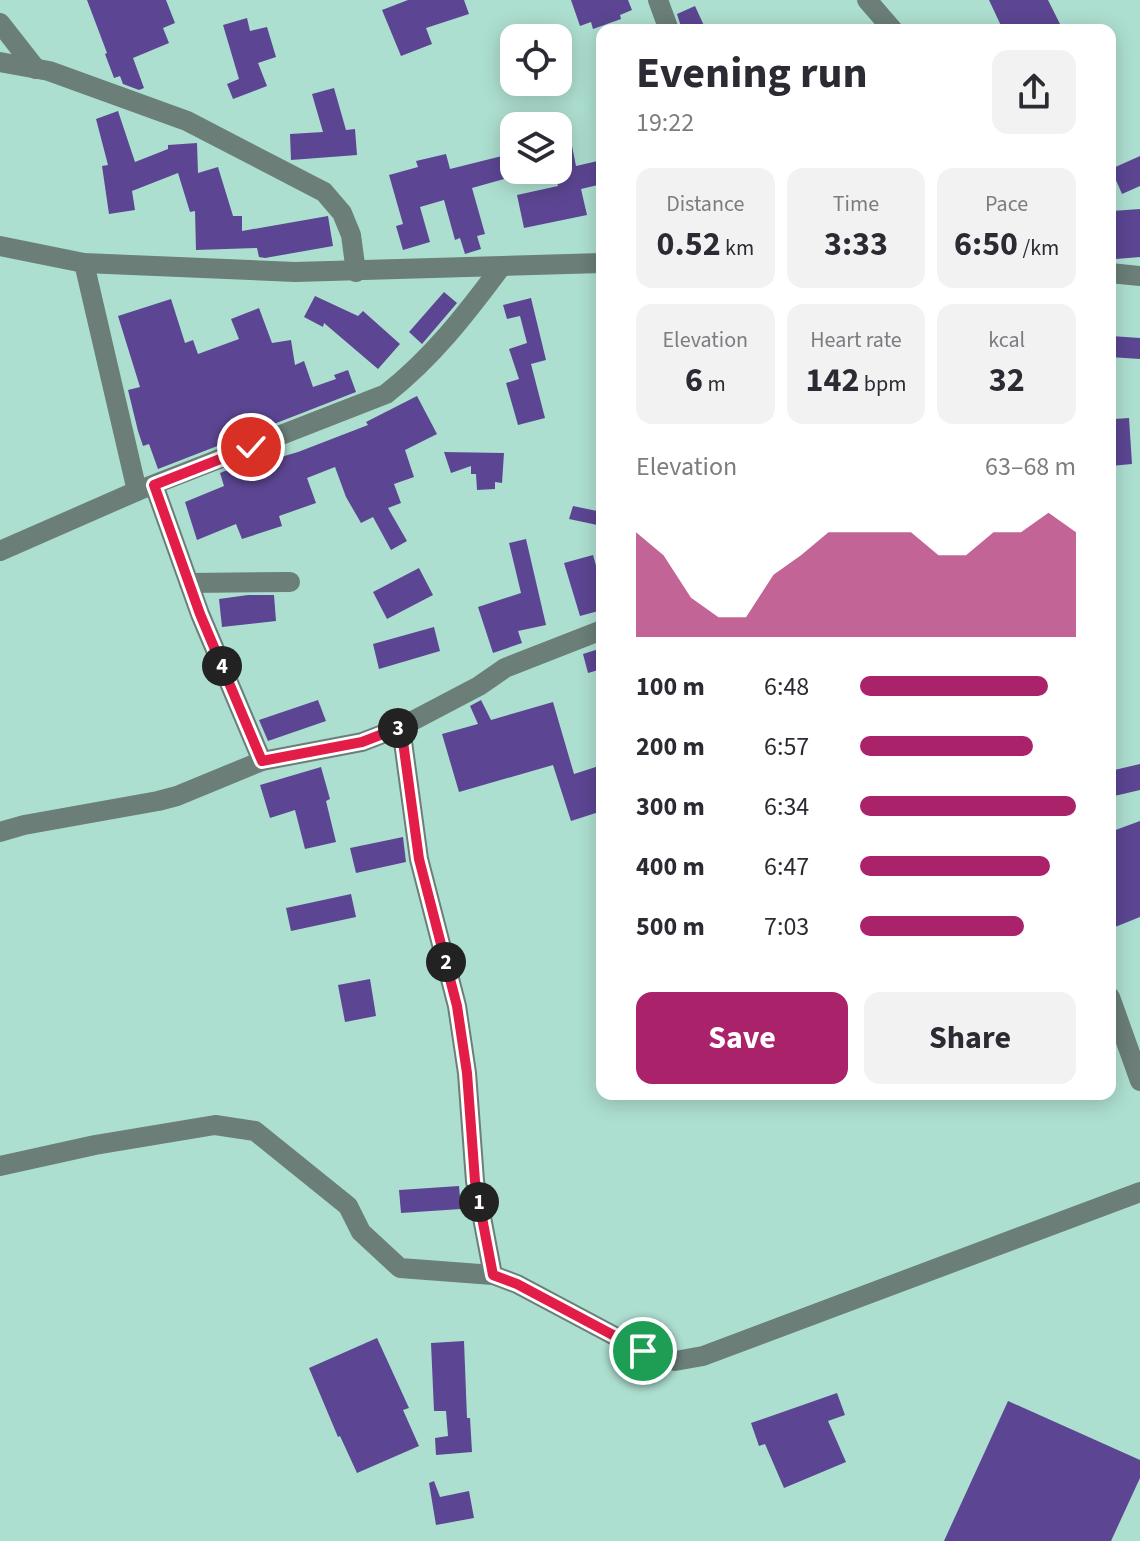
<!DOCTYPE html>
<meta charset="utf-8">
<style>
body{margin:0;font-family:"Source Sans 3",sans-serif;background:#f2f2f3;color:#2b2b33;height:100vh;display:flex;flex-direction:column;font-size:30px;white-space:nowrap}
*{box-sizing:border-box;margin:0}
p{font-size:26px;color:#7c7c81}
.icon{flex:none;width:44px;height:44px;fill:none;stroke:currentColor;stroke-width:2;stroke-linecap:round;stroke-linejoin:round}
.map{position:relative;flex:1;overflow:hidden}
.side{position:absolute;left:596px;top:24px;width:520px;height:1076px;display:flex;flex-direction:column;background:#fff;border-radius:16px;box-shadow:0 4px 20px #0003}
.side>*{flex:none}
.controls{position:absolute;left:500px;top:24px;display:grid;gap:16px}
.controls a{display:grid;place-items:center;width:72px;height:72px;border-radius:16px;background:#fff;box-shadow:0 4px 20px #0003;font-size:40px}
.pin{position:absolute;display:grid;place-items:center;width:68px;height:68px;color:#fff;margin:-34px;border:4px solid #fff;border-radius:50%;box-shadow:0 2px 8px #0007}
.km{position:absolute;width:40px;height:40px;margin:-20px;border-radius:50%;background:#222;color:#fff;font-size:22px;line-height:40px;text-align:center}
.round{display:grid;place-items:center;flex:none;width:84px;height:84px;border-radius:16px;background:#f2f2f3}
.overview{display:flex;align-items:center;justify-content:space-between;height:136px;padding:0 40px}
h1{font-size:44px;font-weight:700;line-height:60px}
.stats{display:grid;grid-template-columns:repeat(3,1fr);gap:12px;height:136px;padding:8px 40px}
.stats div{display:grid;align-content:center;border-radius:16px;background:#f2f2f3;text-align:center}
.stats b{font-size:34px;font-weight:700}
.stats small{font-size:22px;font-weight:400}
.stats p{font-size:22px}
.chart{height:224px;padding:16px 40px}
.chart p{display:flex;justify-content:space-between}
.chart svg{width:100%;height:144px;margin-top:8px;fill:#aa236a;opacity:.7}
.cta{display:flex;gap:16px;margin-top:auto;padding:16px 40px}
.cta a{flex:1;height:92px;border-radius:16px;background:#aa236a;color:#fff;font-size:32px;font-weight:700;line-height:92px;text-align:center}
.cta a+a{background:#f2f2f3;color:#2b2b33}
ul{padding:0 40px;list-style:none;font-size:26px}
li{display:grid;grid-template-columns:128px 96px 1fr;align-items:center;height:60px}
li i{height:20px;border-radius:10px;background:#aa236a}
.map>svg:first-child{display:block}
.building{fill:#5c4693}
.lines{fill:none;stroke-linecap:round;stroke-linejoin:round}
.minor{stroke:#6b7e78;stroke-width:20}
.route-casing{stroke:#fff;stroke-width:16}
.route{stroke:#e11d48;stroke-width:10}
</style>
<div class="map">
<svg width="1140" height="1541" viewBox="0 0 1140 1541">
<rect width="100%" height="100%" fill="#addfd0"/>
<g class="building">
<polygon points="87,0 166,0 175,23 163,28 169,43 133,58 144,88 139,90 123,84 120,76 114,78 105,54 107,53"/>
<polygon points="408,0 464,0 469,14 426,28 432,44 401,56 382,10"/>
<polygon points="571,0 628,0 632,10 620,15 621,19 593,29 591,22 580,26"/>
<polygon points="989,0 1048,0 1063,30 1003,30"/>
<polygon points="695,6 706,30 682,30 677,14"/>
<polygon points="247,18 250,31 267,27 276,57 258,63 267,86 233,99 227,84 239,79 223,25"/>
<polygon points="334,88 346,130 355,129 357,155 291,160 290,134 323,132 312,94"/>
<polygon points="118,111 135,162 168,149 168,145 197,143 198,173 218,167 233,216 242,216 242,231 328,216 333,246 265,258 259,257 257,248 196,250 195,211 190,212 178,173 132,191 135,210 109,214 102,166 108,165 96,119"/>
<polygon points="571,141 576,166 602,160 602,184 581,189 587,215 524,228 517,195 558,186 554,170 558,170 558,144"/>
<polygon points="514,153 514,170 503,174 504,179 472,188 485,234 477,236 481,249 465,254 460,238 455,240 444,200 420,207 430,242 403,250 396,226 403,224 389,175 418,167 416,161 446,154 450,169"/>
<polygon points="1140,156 1140,186 1122,194 1111,169"/>
<polygon points="1140,209 1140,257 1116,259 1112,211"/>
<polygon points="444,292 457,303 422,344 409,332"/>
<polygon points="315,296 358,316 363,311 400,344 378,369 324,323 323,327 304,317"/>
<polygon points="531,298 546,360 531,364 545,418 518,425 506,383 519,379 509,349 527,343 520,316 507,319 503,305"/>
<polygon points="171,299 185,343 193,340 198,354 239,339 231,319 259,308 272,343 291,340 295,365 304,361 313,387 336,379 334,375 348,370 356,392 158,469 149,444 143,446 138,431 128,390 140,387 118,316"/>
<polygon points="1111,336 1140,338 1140,359 1110,357"/>
<polygon points="417,396 437,434 405,450 414,477 394,484 401,503 388,508 407,541 391,550 373,517 361,523 346,497 335,467 307,478 316,503 279,516 282,526 242,539 236,524 197,540 185,502 224,486 220,473 261,457 264,462 298,452 368,425 366,422"/>
<polygon points="1129,418 1132,464 1110,466 1110,438 1116,438 1114,419"/>
<polygon points="444,452 504,453 502,483 495,482 495,489 477,490 476,474 471,474 471,466 451,473"/>
<polygon points="573,506 602,512 602,526 569,519"/>
<polygon points="526,539 546,625 518,631 522,643 493,653 478,607 521,593 509,543"/>
<polygon points="593,555 602,587 602,610 580,616 564,563"/>
<polygon points="419,568 433,595 387,619 373,592"/>
<polygon points="248,595 274,595 276,621 222,627 219,599"/>
<polygon points="434,627 440,651 379,669 373,644"/>
<polygon points="602,648 602,669 588,673 583,654"/>
<polygon points="318,700 326,721 268,741 259,720"/>
<polygon points="481,700 491,720 553,702 574,774 602,765 602,811 571,821 553,765 459,792 442,734 478,724 470,706"/>
<polygon points="1140,764 1140,790 1110,797 1110,771"/>
<polygon points="321,767 330,799 326,801 336,842 305,849 295,810 270,818 260,785"/>
<polygon points="1140,821 1140,917 1110,929 1110,832"/>
<polygon points="403,837 406,862 356,873 350,848"/>
<polygon points="351,894 356,917 291,931 286,908"/>
<polygon points="370,979 376,1016 345,1022 338,985"/>
<polygon points="459,1186 461,1209 401,1213 399,1190"/>
<polygon points="377,1338 409,1408 403,1410 419,1446 357,1473 340,1436 338,1437 309,1368"/>
<polygon points="464,1341 467,1418 470,1418 472,1452 436,1455 435,1438 448,1436 446,1411 434,1411 431,1343"/>
<polygon points="837,1393 845,1415 828,1421 846,1462 784,1488 765,1444 759,1446 751,1423"/>
<polygon points="1008,1401 1140,1460 1140,1478 1111,1541 944,1541"/>
<polygon points="434,1481 440,1497 469,1491 474,1518 436,1525 429,1483"/>
</g>
<g class="lines">
<g class="minor">
<polyline points="658,0 669,30"/>
<polyline points="867,0 893,30"/>
<polyline points="0,23 36,69"/>
<polyline points="0,62 49,71 187,121 324,192 342,213 351,235 356,272"/>
<polyline points="0,246 84,263 295,272 602,263"/>
<polyline points="1110,273 1140,276"/>
<polyline points="154,485 200,614 262,761"/>
<path d="M137,491L386,394C432,358 466,314 501,267"/>
<polyline points="0,551 137,491 84,263"/>
<polyline points="189,583 290,582"/>
<polyline points="401,727 419,859 457,1006 467,1073 475,1181 493,1275"/>
<polyline points="0,832 24,825 158,801 177,796 262,761 362,742 401,727 479,686 505,668 602,630"/>
<polyline points="1110,997 1140,1081"/>
<polyline points="0,1166 95,1145 215,1125 255,1131 348,1206 361,1232 400,1268 493,1275 517,1284 643,1351 675,1361 703,1356 1140,1192"/>
</g>
</g>
<g class="lines">
<g class="route-casing">
<polyline id="route" points="251,447 154,485 200,614 262,761 362,742 401,727 419,859 457,1006 467,1073 475,1181 493,1275 517,1284 643,1351"/>
</g>
<use href="#route" class="route"/>
</g>
</svg>
<div class="controls">
<a><svg class="icon" aria-label="locate" viewBox="0 0 24 24"><circle cx="12" cy="12" r="6"/><path d="M12 2v4M12 18v4M2 12h4M18 12h4"/></svg></a>
<a><svg class="icon" aria-label="layers" viewBox="0 0 24 24"><path d="M12 4l9 5-9 5-9-5zM3 14l9 5 9-5"/></svg></a>
</div>
<div class="pin" style="left:643px;top:1351px;background:#1e9e55"><svg class="icon" aria-label="arrive" viewBox="0 0 24 24"><path d="M6 21V4h12l-3 4 3 4H6"/></svg></div>
<div class="pin" style="left:251px;top:447px;background:#d93025"><svg class="icon" aria-label="check" viewBox="0 0 24 24"><path d="M5 12l5 5 9-10"/></svg></div>
<b class="km" style="left:479px;top:1202px">1</b>
<b class="km" style="left:446px;top:962px">2</b>
<b class="km" style="left:398px;top:728px">3</b>
<b class="km" style="left:222px;top:666px">4</b>
<section class="side">
<div class="overview"><div><h1>Evening run</h1><p>19:22</p></div><a class="round"><svg class="icon" aria-label="share" viewBox="0 0 24 24"><path d="M12 15V3M7 8l5-5 5 5M5 13v7h14v-7"/></svg></a></div>
<div class="stats">
<div><p>Distance</p><b>0.52<small> km</small></b></div>
<div><p>Time</p><b>3:33</b></div>
<div><p>Pace</p><b>6:50<small> /km</small></b></div>
</div>
<div class="stats">
<div><p>Elevation</p><b>6<small> m</small></b></div>
<div><p>Heart rate</p><b>142<small> bpm</small></b></div>
<div><p>kcal</p><b>32</b></div>
</div>
<div class="chart"><p><span>Elevation</span>63–68 m</p>
<svg viewBox="0 0 160 44" preserveAspectRatio="none"><path d="M0 44V12L10 19L20 32L30 38L40 38L50 25L60 19L70 12L80 12L90 12L100 12L110 19L120 19L130 12L140 12L150 6L160 12V44z"/></svg>
</div>
<ul>
<li><b>100 m</b>6:48<i style="width:87%"></i></li>
<li><b>200 m</b>6:57<i style="width:80%"></i></li>
<li><b>300 m</b>6:34<i style="width:100%"></i></li>
<li><b>400 m</b>6:47<i style="width:88%"></i></li>
<li><b>500 m</b>7:03<i style="width:76%"></i></li>
</ul>
<div class="cta"><a>Save</a><a>Share</a></div>
</section>
</div>
